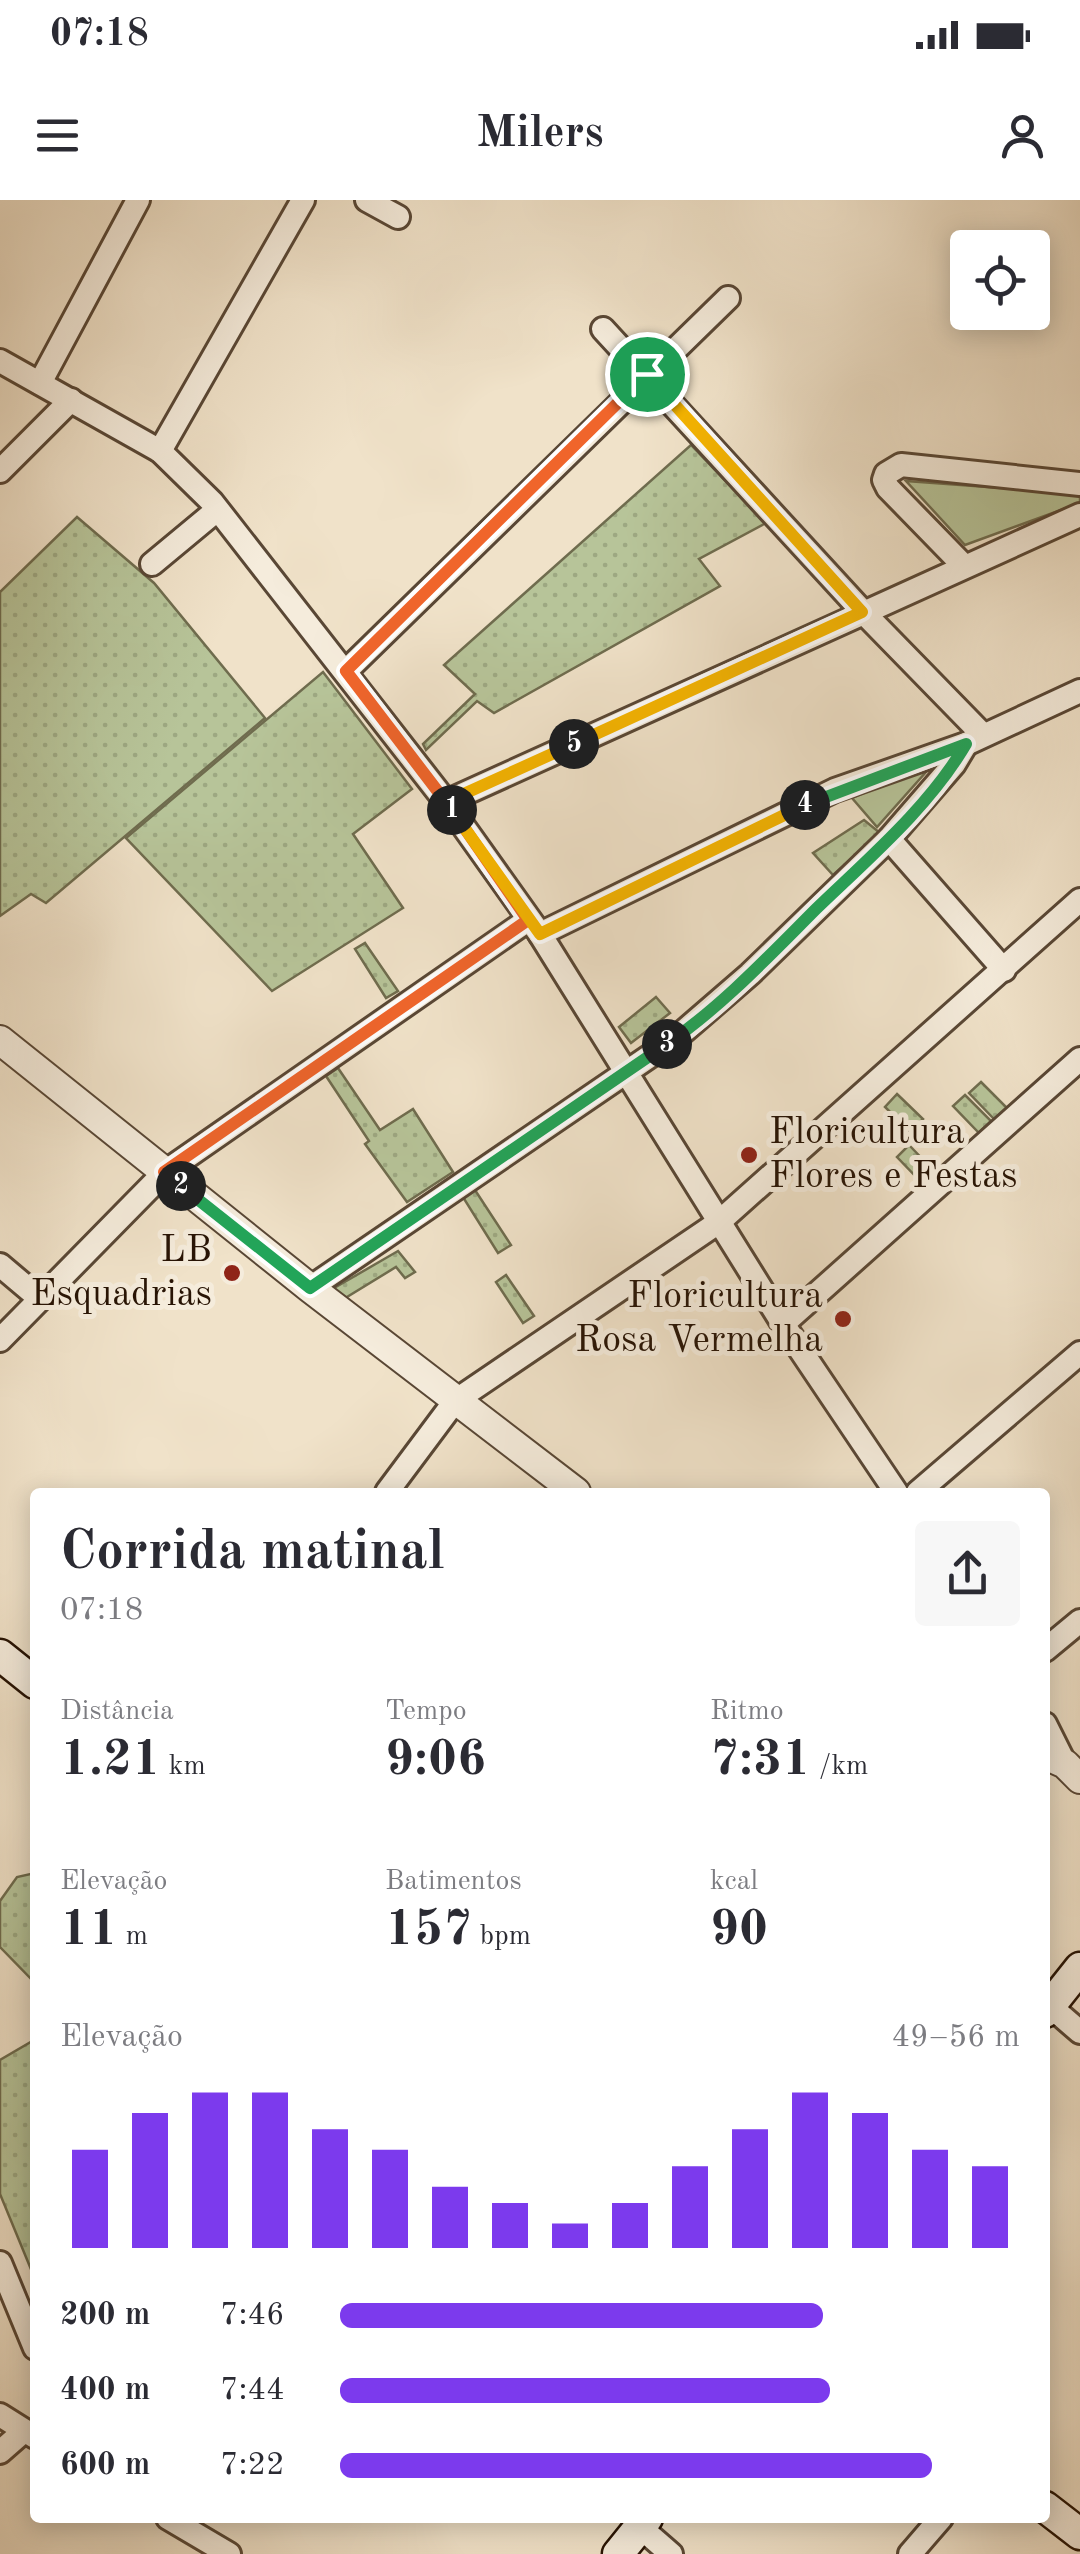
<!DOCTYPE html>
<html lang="pt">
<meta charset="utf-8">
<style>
body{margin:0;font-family:"Old Standard TT",serif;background:#f7f7f7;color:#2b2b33;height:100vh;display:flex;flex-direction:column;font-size:38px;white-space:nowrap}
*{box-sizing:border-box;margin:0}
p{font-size:32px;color:#7c7c81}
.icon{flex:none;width:55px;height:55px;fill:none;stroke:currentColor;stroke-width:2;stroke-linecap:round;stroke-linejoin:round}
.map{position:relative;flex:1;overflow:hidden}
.details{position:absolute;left:30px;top:1288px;width:1020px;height:1035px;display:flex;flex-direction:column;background:#fff;border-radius:10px;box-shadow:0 5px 25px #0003}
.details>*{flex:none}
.controls{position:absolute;left:950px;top:30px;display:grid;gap:20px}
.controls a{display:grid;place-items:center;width:100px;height:100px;border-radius:10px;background:#fff;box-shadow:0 5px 25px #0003;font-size:50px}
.pin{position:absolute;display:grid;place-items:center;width:85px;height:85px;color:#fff;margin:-42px;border:5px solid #fff;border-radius:50%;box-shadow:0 2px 10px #0007}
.km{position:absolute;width:50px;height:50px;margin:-25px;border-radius:50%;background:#222;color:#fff;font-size:28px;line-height:50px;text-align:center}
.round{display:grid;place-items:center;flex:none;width:105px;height:105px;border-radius:10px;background:#f7f7f7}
.headline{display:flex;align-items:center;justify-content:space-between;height:170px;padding:0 30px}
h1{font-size:55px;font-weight:800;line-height:75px}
.figures{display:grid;grid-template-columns:repeat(3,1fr);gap:15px;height:170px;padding:10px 30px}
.figures div{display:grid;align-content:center}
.figures b{font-size:50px;font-weight:800}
.figures small{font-size:28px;font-weight:400}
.figures p{font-size:28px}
.chart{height:280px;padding:20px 30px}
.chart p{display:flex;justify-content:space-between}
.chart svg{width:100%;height:180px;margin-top:10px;stroke:#7c3aed;stroke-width:6}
ul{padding:0 30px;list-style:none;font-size:32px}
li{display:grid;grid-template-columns:160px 120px 1fr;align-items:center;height:75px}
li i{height:25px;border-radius:12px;background:#7c3aed}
.status{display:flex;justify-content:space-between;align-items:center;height:70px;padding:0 50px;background:#fff;direction:ltr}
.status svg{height:28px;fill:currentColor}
header{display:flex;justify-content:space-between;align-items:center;height:130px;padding:0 30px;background:#fff;font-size:45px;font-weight:800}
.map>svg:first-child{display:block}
.grass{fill:url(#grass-dots);stroke:#6f6c4e;stroke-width:2.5}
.park{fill:#b7c499;stroke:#6f6c4e;stroke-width:2.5}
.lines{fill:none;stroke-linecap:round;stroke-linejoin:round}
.minor-casing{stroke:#594735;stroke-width:28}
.tertiary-casing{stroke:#594735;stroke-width:32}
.secondary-casing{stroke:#271304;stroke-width:35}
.minor{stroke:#f5ecdc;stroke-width:22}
.tertiary{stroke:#f5ecdc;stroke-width:28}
.secondary{stroke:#f5ecdc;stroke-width:30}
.split-1-casing{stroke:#fff;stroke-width:20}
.split-2-casing{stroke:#fff;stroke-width:20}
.split-3-casing{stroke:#fff;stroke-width:20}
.split-4-casing{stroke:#fff;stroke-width:20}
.split-5-casing{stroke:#fff;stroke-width:20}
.split-6-casing{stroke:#fff;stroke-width:20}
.split-1{stroke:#f0652b;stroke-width:12}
.split-2{stroke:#f0652b;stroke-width:12}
.split-3{stroke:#22a559;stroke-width:12}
.split-4{stroke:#22a559;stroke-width:12}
.split-5{stroke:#f5b400;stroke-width:12}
.split-6{stroke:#f5b400;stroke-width:12}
.poi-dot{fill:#8f2418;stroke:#f5ecdc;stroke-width:4}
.labels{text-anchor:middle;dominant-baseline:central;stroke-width:10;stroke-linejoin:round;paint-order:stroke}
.poi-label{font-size:38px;fill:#271304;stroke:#f5ecdc;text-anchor:end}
</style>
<div class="status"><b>07:18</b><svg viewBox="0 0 49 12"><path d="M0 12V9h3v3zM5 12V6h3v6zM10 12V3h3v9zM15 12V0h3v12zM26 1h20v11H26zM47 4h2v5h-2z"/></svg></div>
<header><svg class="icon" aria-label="menu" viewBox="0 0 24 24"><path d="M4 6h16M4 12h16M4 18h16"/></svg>Milers<svg class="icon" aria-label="person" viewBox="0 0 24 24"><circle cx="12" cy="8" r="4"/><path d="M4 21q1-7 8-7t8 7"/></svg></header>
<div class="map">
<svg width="1080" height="2354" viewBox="0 0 1080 2354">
<defs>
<pattern id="grass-dots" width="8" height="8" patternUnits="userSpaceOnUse" patternTransform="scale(2.5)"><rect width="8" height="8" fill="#b7c499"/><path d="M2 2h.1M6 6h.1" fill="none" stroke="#9da882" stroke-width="1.8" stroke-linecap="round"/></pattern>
</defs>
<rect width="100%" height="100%" fill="#f0e2c9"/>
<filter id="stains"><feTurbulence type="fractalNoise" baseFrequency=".002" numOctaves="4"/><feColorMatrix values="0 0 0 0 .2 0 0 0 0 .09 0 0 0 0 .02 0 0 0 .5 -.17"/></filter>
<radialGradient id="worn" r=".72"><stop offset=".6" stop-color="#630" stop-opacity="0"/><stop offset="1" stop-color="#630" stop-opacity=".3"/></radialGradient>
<g class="grass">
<polygon points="691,245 766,323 699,359 720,386 494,513 477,501 426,550 423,544 475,494 444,465"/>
<polygon points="77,317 154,383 265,518 46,703 31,694 0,716 0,392"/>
<polygon points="323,472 412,589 353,634 403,708 272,791 126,638"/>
<polygon points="864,620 880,633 833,675 813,653"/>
<polygon points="365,743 398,791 386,798 355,749"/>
<polygon points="656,797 670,813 631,843 619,827"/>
<polygon points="338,868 380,930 413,909 453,972 407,1002 365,944 369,941 326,876"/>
<polygon points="981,882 1007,908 995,920 969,893"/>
<polygon points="897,894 923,919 910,932 885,907"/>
<polygon points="965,895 991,921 979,933 953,906"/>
<polygon points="909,945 934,971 922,983 897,957"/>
<polygon points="473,987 511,1045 498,1053 461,994"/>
<polygon points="398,1051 415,1072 405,1078 396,1067 342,1100 329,1091"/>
<polygon points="506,1075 534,1116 523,1123 496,1082"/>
<polygon points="35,1673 35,2079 0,1994 0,1860 34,1840 34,1782 0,1747 0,1701 17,1677"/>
</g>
<g class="park">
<polygon points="906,281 1080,294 1080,303 965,345"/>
<polygon points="935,562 877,627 852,598"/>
</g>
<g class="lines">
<g class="minor-casing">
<g id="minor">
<polyline points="367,0 398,17"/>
<polyline points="603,129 863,412 982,534"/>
<polyline points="0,161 160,251 212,302 446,602 540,734 783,1124 896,1292"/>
<polyline points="40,183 138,0"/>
<polyline points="160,251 303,0"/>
<polyline points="0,271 71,200"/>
<polyline points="152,364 217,310"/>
<polyline points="964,366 888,288 884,280 886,274 901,265 1080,284"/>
<polyline points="346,471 728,98"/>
<polyline points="446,602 1080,315"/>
<polyline points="889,639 1004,770"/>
<polyline points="540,734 835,590 966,544 1080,491"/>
<polyline points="0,1065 38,1097"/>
<polyline points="310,1088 675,839 750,774 889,639 954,564 966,544"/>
<polyline points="783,1124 1080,859"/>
<polyline points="0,1140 165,972 528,720"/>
<polyline points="387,1292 455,1201 719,1022 1080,700"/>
<polyline points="918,1292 1080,1153"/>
<polyline points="1045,1450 1080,1421"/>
<polyline points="1045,1524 1065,1564"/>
<polyline points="1050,1806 1080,1832"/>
<polyline points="0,2063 35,2148"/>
<polyline points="0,2215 35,2237"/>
<polyline points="0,2252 24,2231"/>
<polyline points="168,2318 229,2354"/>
<polyline points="640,2327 671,2354"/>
<polyline points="910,2354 941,2318"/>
</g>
</g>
<g class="tertiary-casing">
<g id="tertiary">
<polyline points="0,840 310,1088 576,1292"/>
<polyline points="1045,1555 1065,1564 1080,1579"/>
</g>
</g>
<g class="secondary-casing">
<g id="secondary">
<polyline points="0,1455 35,1483"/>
<polyline points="1045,1812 1080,1768"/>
<polyline points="1045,2307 1080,2334"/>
<polyline points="618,2354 647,2318"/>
</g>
</g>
<use href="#minor" class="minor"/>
<use href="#tertiary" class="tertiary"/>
<use href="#secondary" class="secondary"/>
</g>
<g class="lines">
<g class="split-1-casing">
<polyline id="split-1" points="452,610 346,471 647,174"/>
</g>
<g class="split-2-casing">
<polyline id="split-2" points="181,986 164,972 528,720 452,610"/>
</g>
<g class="split-3-casing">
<polyline id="split-3" points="181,986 310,1088 667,844"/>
</g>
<g class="split-4-casing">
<path id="split-4" d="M667,844C722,806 769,756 816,709C869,658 929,607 966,544L805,605"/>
</g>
<g class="split-5-casing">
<polyline id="split-5" points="574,544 446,602 540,734 805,605"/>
</g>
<g class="split-6-casing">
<polyline id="split-6" points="574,544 862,412 647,174"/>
</g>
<use href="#split-1" class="split-1"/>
<use href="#split-2" class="split-2"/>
<use href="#split-3" class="split-3"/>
<use href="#split-4" class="split-4"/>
<use href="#split-5" class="split-5"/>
<use href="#split-6" class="split-6"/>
</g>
<g class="poi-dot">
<circle cx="749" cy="955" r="10"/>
<circle cx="232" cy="1073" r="10"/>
<circle cx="843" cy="1119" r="10"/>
</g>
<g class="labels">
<g class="poi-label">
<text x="769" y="933" text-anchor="start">Floricultura<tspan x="769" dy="44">Flores e Festas</tspan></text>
<text x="212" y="1051">LB<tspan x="212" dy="44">Esquadrias</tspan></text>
<text x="823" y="1097">Floricultura<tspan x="823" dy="44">Rosa Vermelha</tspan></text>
</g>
</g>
<rect width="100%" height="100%" filter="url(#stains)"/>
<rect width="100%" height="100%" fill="url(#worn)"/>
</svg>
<div class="controls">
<a><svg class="icon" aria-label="locate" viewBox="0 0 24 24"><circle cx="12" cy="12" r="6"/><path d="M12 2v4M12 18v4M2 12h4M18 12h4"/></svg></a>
</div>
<div class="pin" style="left:647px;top:174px;background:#1e9e55"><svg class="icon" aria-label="arrive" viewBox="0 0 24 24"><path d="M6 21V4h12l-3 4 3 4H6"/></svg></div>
<b class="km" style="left:452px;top:610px">1</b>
<b class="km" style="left:181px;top:986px">2</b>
<b class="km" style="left:667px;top:844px">3</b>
<b class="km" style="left:805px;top:605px">4</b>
<b class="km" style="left:574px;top:544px">5</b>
<section class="details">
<div class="headline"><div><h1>Corrida matinal</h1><p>07:18</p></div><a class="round"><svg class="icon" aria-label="share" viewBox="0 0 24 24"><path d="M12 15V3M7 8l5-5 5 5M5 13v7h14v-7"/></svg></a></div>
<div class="figures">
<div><p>Distância</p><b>1.21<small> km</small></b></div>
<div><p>Tempo</p><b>9:06</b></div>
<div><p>Ritmo</p><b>7:31<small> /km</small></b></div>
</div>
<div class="figures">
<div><p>Elevação</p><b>11<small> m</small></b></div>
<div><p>Batimentos</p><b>157<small> bpm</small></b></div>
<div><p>kcal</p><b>90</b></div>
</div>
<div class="chart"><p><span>Elevação</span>49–56 m</p>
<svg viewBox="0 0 160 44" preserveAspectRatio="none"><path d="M5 44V20M15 44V11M25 44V6M35 44V6M45 44V15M55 44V20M65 44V29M75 44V33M85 44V38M95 44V33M105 44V24M115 44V15M125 44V6M135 44V11M145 44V20M155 44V24"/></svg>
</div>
<ul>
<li><b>200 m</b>7:46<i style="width:71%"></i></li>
<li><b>400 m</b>7:44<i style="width:72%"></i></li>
<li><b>600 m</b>7:22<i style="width:87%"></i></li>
</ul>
</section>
</div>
